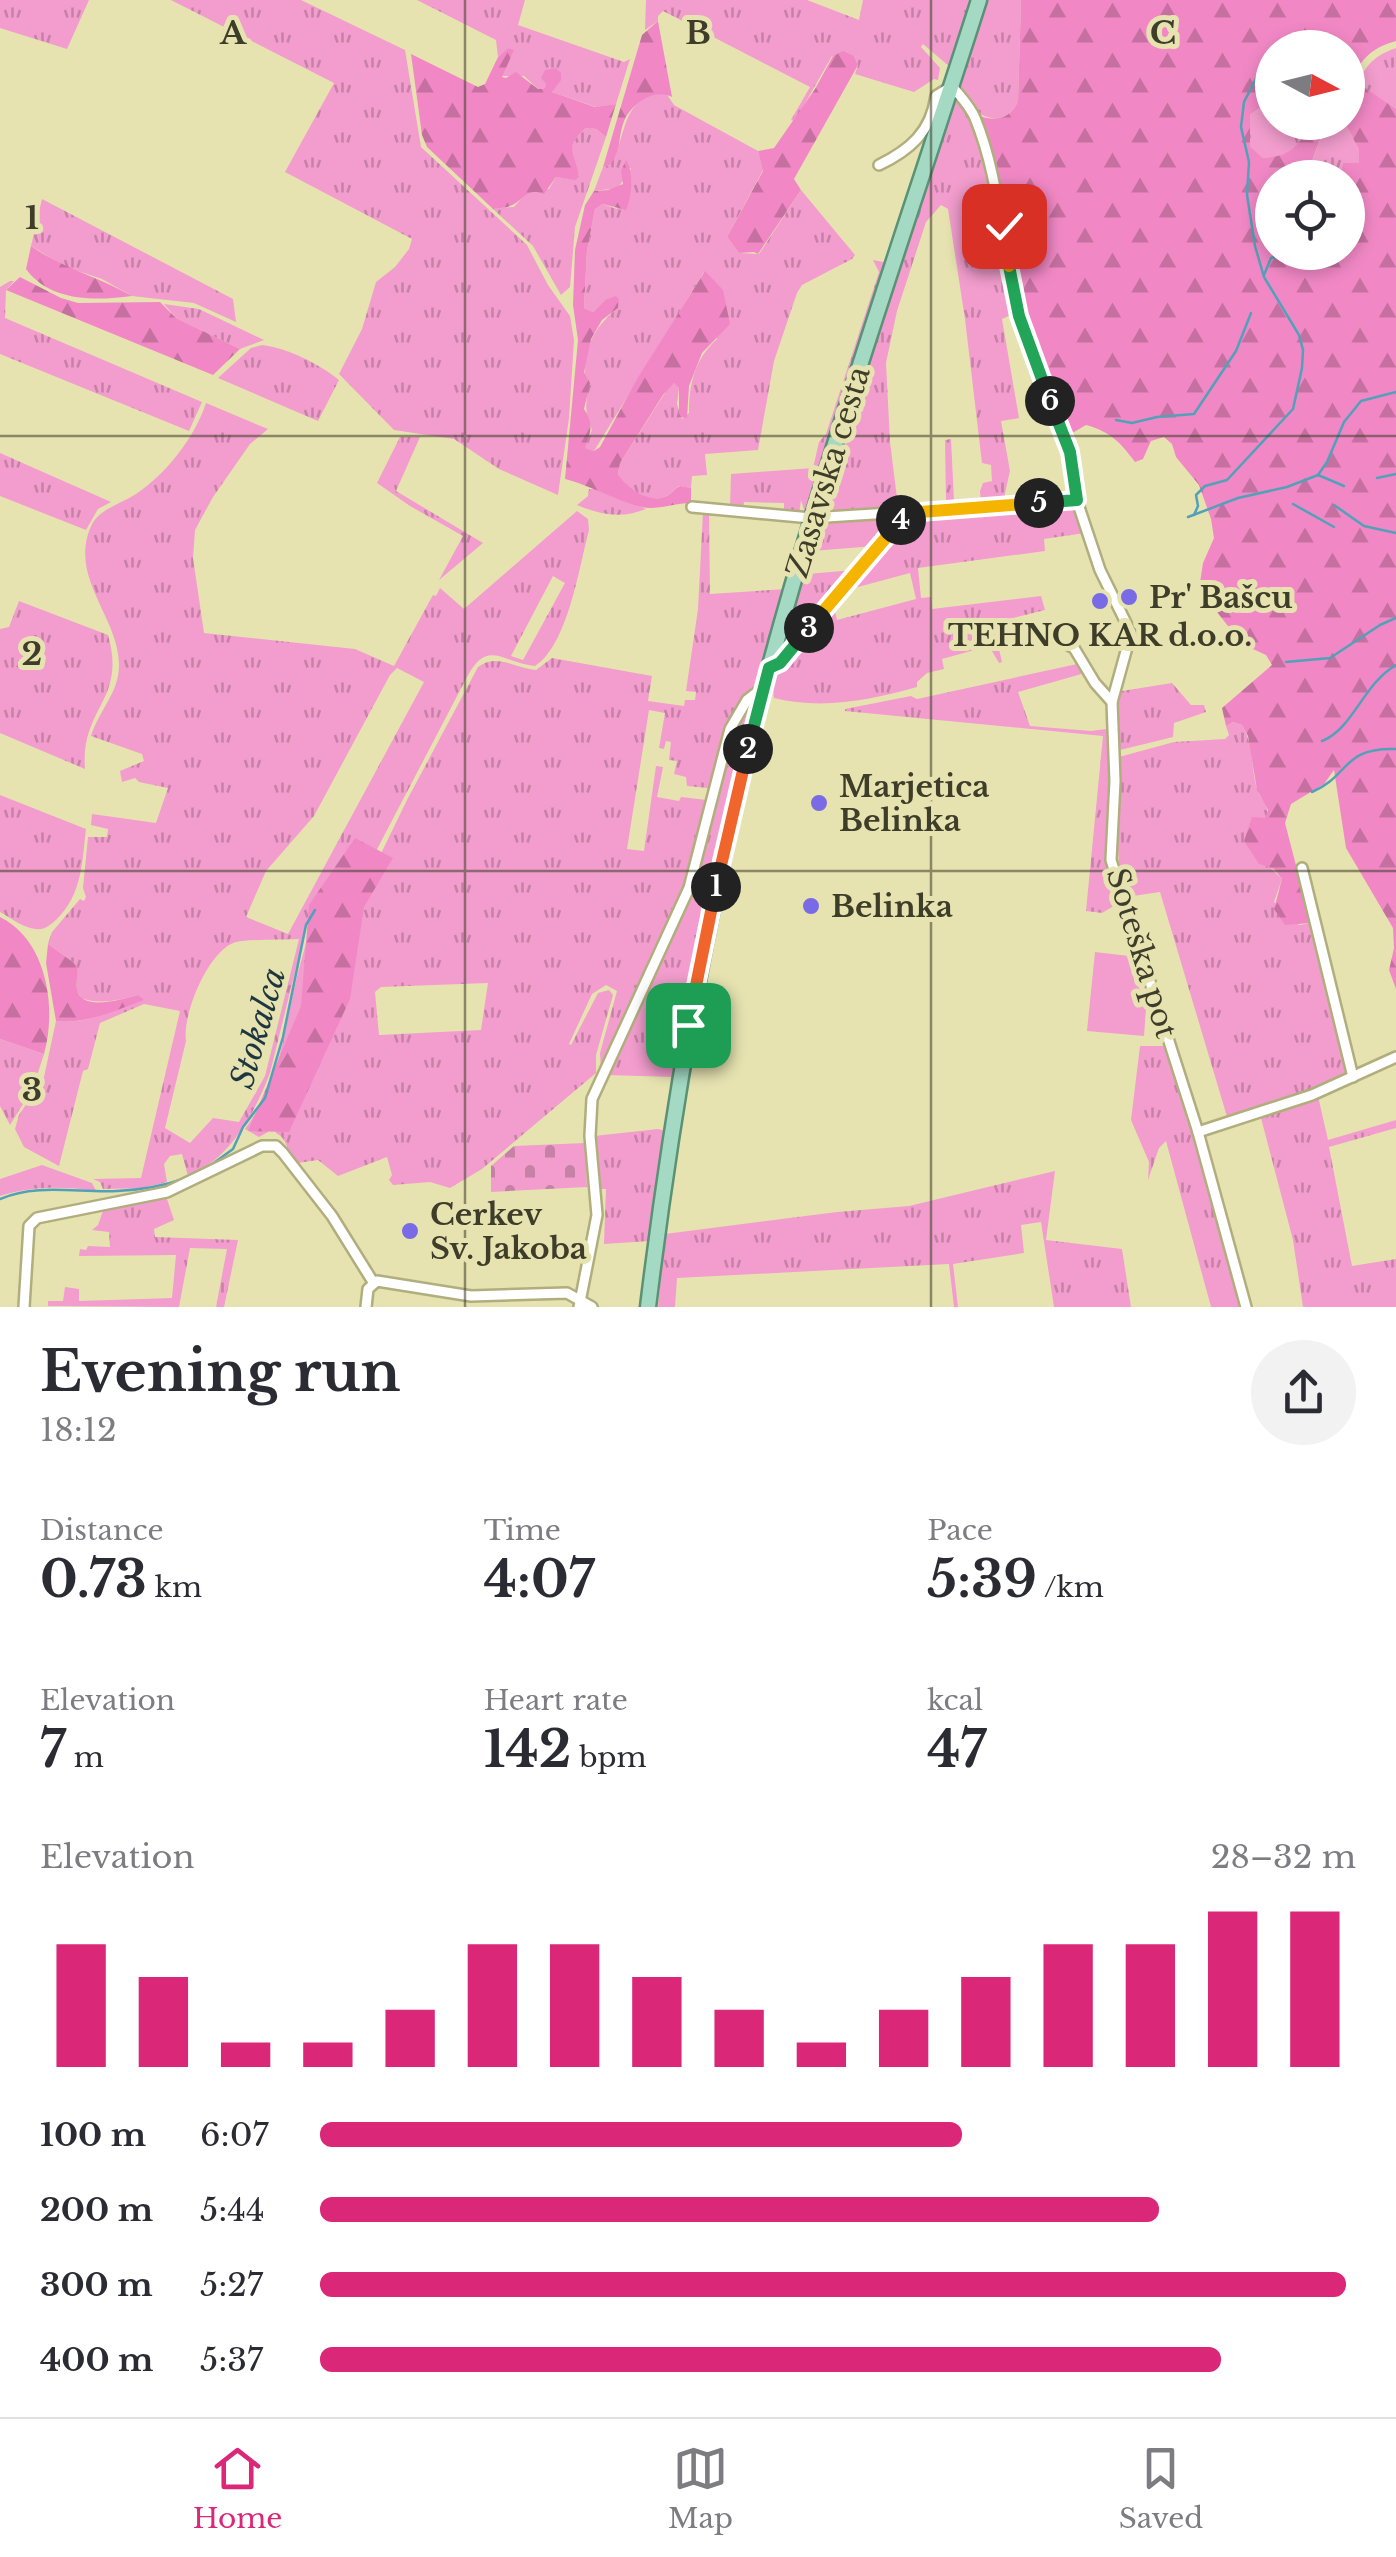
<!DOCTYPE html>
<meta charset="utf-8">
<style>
body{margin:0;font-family:"Libre Baskerville",serif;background:#f2f2f3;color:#2b2b33;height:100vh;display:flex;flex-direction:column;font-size:38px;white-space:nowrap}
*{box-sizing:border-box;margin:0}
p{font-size:32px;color:#7c7c81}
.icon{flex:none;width:55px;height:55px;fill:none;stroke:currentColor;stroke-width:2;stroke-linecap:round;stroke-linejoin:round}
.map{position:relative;height:1307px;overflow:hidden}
.side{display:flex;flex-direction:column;background:#fff;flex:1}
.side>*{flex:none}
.needle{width:65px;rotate:97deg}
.tools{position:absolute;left:1255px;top:30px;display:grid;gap:20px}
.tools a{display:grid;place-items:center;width:110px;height:110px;border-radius:50%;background:#fff;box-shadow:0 5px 15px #0003;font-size:50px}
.pin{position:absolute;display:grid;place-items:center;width:85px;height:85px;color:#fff;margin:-42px;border-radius:20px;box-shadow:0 5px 15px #0006}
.km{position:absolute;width:50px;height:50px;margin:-25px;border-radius:50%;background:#222;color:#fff;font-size:28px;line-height:50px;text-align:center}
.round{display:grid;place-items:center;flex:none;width:105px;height:105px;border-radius:52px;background:#f2f2f3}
.head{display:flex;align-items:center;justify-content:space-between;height:170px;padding:0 40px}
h1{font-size:55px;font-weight:800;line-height:75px}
.figures{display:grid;grid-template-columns:repeat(3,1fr);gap:15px;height:170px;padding:10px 40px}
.figures div{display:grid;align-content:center}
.figures b{font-size:50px;font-weight:800}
.figures small{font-size:28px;font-weight:400}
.figures p{font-size:28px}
.chart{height:280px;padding:20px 40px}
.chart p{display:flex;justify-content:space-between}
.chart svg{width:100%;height:180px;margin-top:10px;stroke:#db2777;stroke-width:6}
ul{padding:0 40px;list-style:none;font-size:32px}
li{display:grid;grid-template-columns:160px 120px 1fr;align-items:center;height:75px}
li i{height:25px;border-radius:12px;background:#db2777}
.tab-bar{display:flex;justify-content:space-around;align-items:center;height:140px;border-top:2px solid #e1e1e2;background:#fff;font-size:28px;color:#7c7c81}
.tab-bar a{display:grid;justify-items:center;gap:5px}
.tab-bar .current{color:#db2777}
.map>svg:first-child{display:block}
.grass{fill:url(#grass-tufts);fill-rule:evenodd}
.forest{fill:url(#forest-firs);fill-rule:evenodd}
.cemetery{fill:url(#cemetery-stones)}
.pitch{fill:#f29dcd}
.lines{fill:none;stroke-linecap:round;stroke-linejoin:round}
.stream{stroke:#52a1b8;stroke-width:2.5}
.minor-casing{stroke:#b1ae7e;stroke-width:14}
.primary-casing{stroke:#599274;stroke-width:19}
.minor{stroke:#fff;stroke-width:9}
.primary{stroke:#a4d9c4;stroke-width:14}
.split-1-casing{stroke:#fff;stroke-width:20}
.split-2-casing{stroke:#fff;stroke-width:20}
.split-3-casing{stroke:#fff;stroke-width:20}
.split-4-casing{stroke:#fff;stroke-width:20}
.split-5-casing{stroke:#fff;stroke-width:20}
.split-6-casing{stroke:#fff;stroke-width:20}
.split-7-casing{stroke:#fff;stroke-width:20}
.split-8-casing{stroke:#fff;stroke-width:20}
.split-1{stroke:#f0652b;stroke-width:12}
.split-2{stroke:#f0652b;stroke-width:12}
.split-3{stroke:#22a559;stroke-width:12}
.split-4{stroke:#f5b400;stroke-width:12}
.split-5{stroke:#f5b400;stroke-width:12}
.split-6{stroke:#22a559;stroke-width:12}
.split-7{stroke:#22a559;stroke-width:12}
.split-8{stroke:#f5b400;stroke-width:12}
.grid{fill:none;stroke:#3e3d29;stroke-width:2.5;stroke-opacity:0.55}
.poi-dot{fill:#796ae5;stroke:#e6e3b1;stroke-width:4}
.labels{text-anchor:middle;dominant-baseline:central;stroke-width:10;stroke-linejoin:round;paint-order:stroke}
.street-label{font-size:30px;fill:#3e3d29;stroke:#e6e3b1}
.poi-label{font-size:30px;font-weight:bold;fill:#3e3d29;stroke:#e6e3b1;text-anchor:start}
.water-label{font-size:32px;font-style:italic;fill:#1d363f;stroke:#e6e3b1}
.grid-label{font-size:32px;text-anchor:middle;font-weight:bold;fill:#3e3d29;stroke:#e6e3b1;stroke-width:10;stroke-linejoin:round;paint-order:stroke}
</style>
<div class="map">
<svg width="1396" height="1307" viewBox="0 0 1396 1307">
<defs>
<pattern id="grass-tufts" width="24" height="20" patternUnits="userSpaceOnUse" patternTransform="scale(2.5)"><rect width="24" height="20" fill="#f29dcd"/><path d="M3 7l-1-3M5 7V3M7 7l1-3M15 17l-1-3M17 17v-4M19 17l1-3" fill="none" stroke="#c581a6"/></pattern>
<pattern id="forest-firs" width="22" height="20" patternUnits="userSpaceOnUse" patternTransform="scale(2.5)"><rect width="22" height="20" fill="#f188c5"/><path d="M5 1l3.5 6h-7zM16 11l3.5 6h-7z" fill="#c570a0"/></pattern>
<pattern id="cemetery-stones" width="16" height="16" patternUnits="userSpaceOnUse" patternTransform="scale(2.5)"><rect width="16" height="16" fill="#f29dcd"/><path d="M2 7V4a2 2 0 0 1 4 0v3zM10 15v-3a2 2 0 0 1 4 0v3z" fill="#c581a6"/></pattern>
</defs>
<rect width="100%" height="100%" fill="#e6e3b1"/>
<g class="grass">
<polygon points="0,0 89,0 67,49 0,28"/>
<polygon points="171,0 301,0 405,50 421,147 527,245 548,285 570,316 574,340 569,418 558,495 499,469 454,439 394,430 339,374 362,329 376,282 395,267 409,249 412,239 285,172 334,83"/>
<polygon points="417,0 525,0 518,25 624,62 630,59 616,104 596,107 552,92 554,86 546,84 544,89 538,89 524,76 501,76 513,51 508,48 498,57 496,40"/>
<polygon points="646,0 807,0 859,20 863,0 975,0 950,67 923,44 921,47 940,68 938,80 934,79 914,92 855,74 858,65 854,56 832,56 795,121 791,120 810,87 663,11 658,16 658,21 645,30"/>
<path d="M986,0H1021L1018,101C1004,135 962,113 961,83C960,61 979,21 986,0Z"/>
<path d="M1396,48V109L1358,85C1365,64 1376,55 1396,48Z"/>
<path d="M666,93L674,105L758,151L763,170L727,237L739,253L759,254L801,190L855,255L852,259L802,285L797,293L774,361L758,450L705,454L707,475L692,476L691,488L679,486C674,489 671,494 665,497C649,504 625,486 618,474L620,463L670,385L675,383L679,388L677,404L682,419L689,413C689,383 695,359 717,339L704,272L594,451L584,448L592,430C585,412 586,410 587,392C588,387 585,382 585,376C582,348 597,324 618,308L605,300L593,312L584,308L587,251L595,209L603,204L617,209L631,168L621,171L624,179L618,188L594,191L603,167L610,165C628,138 619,95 666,93Z"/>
<polygon points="1272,99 1272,122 1345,123 1359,150 1359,164 1343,163 1339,177 1306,177 1321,138 1285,156 1263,158 1250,146 1250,115"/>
<path d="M956,101H960C994,148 1005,255 1015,313L1002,319L1019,418L1001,421L1010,471L1003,502L981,504L980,491L983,483L992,481L991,465L982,463L965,319L948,209L941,205L926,222L897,311L886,363L890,442L898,506L946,503L945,440L951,439L954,501L952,506L827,514L822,504Z"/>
<path d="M586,128L596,129L606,137L575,227L570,287L561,295L533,246L492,208L514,207L526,193L549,189L556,177L575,179L579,177C575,151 562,149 586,128Z"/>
<polygon points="42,199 233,299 236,322 194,303 132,296 102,279 66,267 31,246"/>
<polygon points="873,260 889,263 809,510 805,513 801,500 799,514 784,513 784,503 744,502 743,509 730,506 731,474 813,468 819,442 826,434 879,272"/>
<polygon points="10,281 14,281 6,290 5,318 202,402 189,431 0,354 0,287"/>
<polygon points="164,304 199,309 264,340 240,349 176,318"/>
<path d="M262,345C288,348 319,364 339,380L318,421L218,378L251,348Z"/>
<path d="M206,403L268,429L250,444L213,497L195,530L193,558L204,633L355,649L394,666L433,595L436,596L440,588L464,609L577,511L588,519L589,530C579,567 568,645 535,666C502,663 488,638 467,677L373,857L268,1132L259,1137L245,1129C281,1081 282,1038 296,981C301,959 311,933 310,911L270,1073C255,1112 230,1160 188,1176L182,1154L170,1156L164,1164L167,1182L143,1188L103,1189L100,1182L93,1179L141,1178L180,1011L144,1004L100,1023L88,1069L83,1071L59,1166L24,1147L15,1129L19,1115L44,1077L56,1021C85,1025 113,1011 138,995C119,1000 99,1005 81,998L77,991V965L48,944L52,932L80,899L84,901L86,897L83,888L88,837H107L108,829L91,825L92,814L156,823L168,788L139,782L135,778L122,782L120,771L144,761L142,754L91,736C99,710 119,693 119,665C119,616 67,577 92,524C101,508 121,504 136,494C166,474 195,437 206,403ZM553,576L565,583L523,660L511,656ZM397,668L424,682L288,934L246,917L266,871L314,816L390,675ZM299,939L265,1076L239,1122L213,1118L190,1143L165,1128L186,1041C182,1014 209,949 236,942C249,939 283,940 299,939Z"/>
<polygon points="400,437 420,437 396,491 483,543 439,580 463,536 410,506 377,483"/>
<polygon points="0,453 111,502 98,509 86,530 0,496"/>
<path d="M589,489H600L646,509C621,519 601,515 577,505L588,496Z"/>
<path d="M1059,504L1075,509L1085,533L1044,539L1045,551L918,568L921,598L931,597L932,609L1041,596L1045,610L993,623L1002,662L999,663L989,646L942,659L944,669L927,673L917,682V687C872,700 821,710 774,698C768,668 814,625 833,603L837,620L916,599L910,573L843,591L904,521L915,515Z"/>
<path d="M703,512H709L710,594L786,589L764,665L755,688L732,718L708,788L687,786L686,777L674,774L677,761L669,760L671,742L666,741L664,749L659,748L665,713L649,710L627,849L644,851L656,766L663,767L657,797L679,801L681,797L707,800L694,862L676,912L601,1070L600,1053L617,991L606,985L592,994L569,1044L571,1045L598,993L609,990L613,995L596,1055V1073L482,1169L450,1188L430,1182L393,1185L389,1180L392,1175L387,1157L338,1176L318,1160L291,1164C288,1152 288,1139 276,1133L277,1122L353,911L407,800L478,667C497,653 514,668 536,670L552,658L652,676L648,701L684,706L685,700H695L696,692L686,691L698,609ZM488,983L481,1030L379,1035L375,992L381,987Z"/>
<polygon points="897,517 875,546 812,551 807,574 854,570 780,656 790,608 818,523"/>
<path d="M19,601L108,635C127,700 80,708 85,769L0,733V629L9,627Z"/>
<polygon points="1077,664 1085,673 1018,692 1030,726 1091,731 1106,729 1106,701 1099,692 1110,705 1112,749 1108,847 1120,895 1117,904 1102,913 1086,911 1103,736 845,711 845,709 911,696 917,699"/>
<polygon points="1172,683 1191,705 1204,705 1206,712 1174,723 1173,737 1120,750 1117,700 1122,691"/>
<polygon points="751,703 722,831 714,861 708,869 701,901 700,939 674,1077 606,1075 682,912 731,733"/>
<path d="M1233,722L1242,725C1255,746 1250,770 1258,792C1262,801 1267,803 1268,815L1244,841L1282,879L1274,902L1299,925L1311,923L1349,1072L1340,1081L1228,1120L1160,892L1126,897C1111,847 1121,807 1119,757L1174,742L1225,739L1229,735L1226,726Z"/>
<path d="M0,795L86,829C82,863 82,894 57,919C50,925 46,930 36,929C23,928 11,918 0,912Z"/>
<polygon points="0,1039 44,1054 33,1088 10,1125 0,1106"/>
<polygon points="1140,1046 1167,1046 1242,1307 1211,1307 1166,1141 1159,1148 1148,1180 1149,1162 1131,1120"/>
<polygon points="1318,1096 1328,1140 1396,1120 1396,1128 1329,1147 1352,1266 1396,1259 1396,1307 1303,1307 1293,1240 1261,1118"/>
<polygon points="658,1129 666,1131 650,1241 604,1244 606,1189 599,1189 594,1136"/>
<path d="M42,1165L92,1183L96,1191C63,1186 31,1186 0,1196V1179Z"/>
<polygon points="1055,1171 1046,1240 1122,1249 1131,1307 1054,1307 1041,1222 1021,1225 1024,1253 953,1264 958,1307 954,1307 949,1264 677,1278 675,1307 658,1307 665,1234 837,1212 909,1206"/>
<polygon points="166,1196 174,1220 154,1229 155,1237 238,1240 224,1307 216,1307 227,1249 190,1248 179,1307 48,1306 48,1301 63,1301 65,1287 79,1289 79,1301 172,1298 176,1255 79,1256 80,1249 86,1250 88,1246 110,1247 109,1232 92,1230 98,1225 104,1208"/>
</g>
<g class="forest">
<path d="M1021,0H1396V41C1374,47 1360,58 1353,80L1396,109V989L1389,970L1394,948L1393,928L1346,848L1334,770L1324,784L1291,804L1285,823L1311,923L1285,925L1274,909L1282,879L1274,869L1259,864L1244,841L1252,817L1265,818L1268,810L1257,790L1248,736L1242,725L1233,722L1226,726L1222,708L1272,665L1266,655L1242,644L1199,589L1203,563L1214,538L1211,519L1199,485L1176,457L1172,444L1164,437L1151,441L1143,459L1135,462C1120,442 1111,432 1086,425L1069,435L1022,316L1013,238L980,116C997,122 1011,118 1018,101ZM1272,48H1348V122L1345,123L1359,150V163H1343L1339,177L1348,178V252H1272V245L1264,246L1272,226V178L1306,177L1321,137L1307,131C1294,151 1287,156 1263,158L1250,146V115L1272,99Z"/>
<path d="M658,21L672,97C655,88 633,103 625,119C617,137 623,147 610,165L603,167L642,35Z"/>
<path d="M508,48L514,50L502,77L506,78L516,72L538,89H544L546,84L541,78L545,70L556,68L561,73V80L552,92L595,107L616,104L606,137L596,129L586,128C562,149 576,152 579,177L575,180L556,177L544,194C520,185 525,211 492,208L427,147L422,135L411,54L478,87L485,84L498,57Z"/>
<polygon points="843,51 854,56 858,65 794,179 801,190 758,254 754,252 739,253 727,237 763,171 758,151 774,148 815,89 833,56"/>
<path d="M626,160C634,171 632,197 626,210L603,204L595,209L587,251L584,308L593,312L605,300L616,296L619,299L618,308L602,320L591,339L584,372L590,383L584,409C594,424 591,431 585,448L594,451L600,447L637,379L705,271L723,290L730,324L702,353L689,386L687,418L679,417V388L674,383L663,395L620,463L618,474C626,487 651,505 667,496C672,493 675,488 680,486L691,488V503C678,503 663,508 650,508C631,508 588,484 565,479L578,340L573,305L575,250L585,205L594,191L608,190L623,184L621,171Z"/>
<path d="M31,246C62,268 99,277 132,296C96,301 50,302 26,269Z"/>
<polygon points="20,277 61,298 78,303 160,302 176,318 240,349 213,375 6,290"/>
<polygon points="355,838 393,858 364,907 350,999 289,1132 248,1131 301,1006 309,905"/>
<path d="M0,917C47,940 57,1008 44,1054L0,1039Z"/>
<path d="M48,944L77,965C78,973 76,982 77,990C82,1012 123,999 138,995L144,1000C117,1010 84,1025 56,1021L46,963Z"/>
</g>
<polygon class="cemetery" points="585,1143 587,1187 491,1192 491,1166 514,1146"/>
<polygon class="pitch" points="1095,952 1129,956 1146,1009 1144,1036 1087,1031"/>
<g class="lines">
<g class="stream">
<polyline points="1285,48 1318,37 1327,38 1336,48"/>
<polyline points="1264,275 1271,258 1285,254 1310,259"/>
<polyline points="1116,420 1132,423 1157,417 1194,414 1236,351 1251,313"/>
<polyline points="1318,475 1344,486"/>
<polyline points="1377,478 1396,474"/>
<polyline points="1293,504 1334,527"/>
<polyline points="1334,505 1364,526 1396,533"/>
<polyline points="1194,515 1198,506 1196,495 1205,486 1227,480 1293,409 1302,368 1303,350 1299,335 1264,277 1255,246 1247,195 1249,162 1241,127 1244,102 1266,59 1272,53"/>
<polyline points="1188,517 1238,498 1287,487 1318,475 1327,462 1344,422 1361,401 1396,392"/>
<polyline points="1286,662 1330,658 1380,625 1396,618"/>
<path d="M1322,741C1353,729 1363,684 1396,665"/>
<path d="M1312,792C1350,776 1342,747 1396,749"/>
<polyline points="207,1168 233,1149 243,1127 265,1098 283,1037 306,925 315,910"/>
<path d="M0,1199C37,1183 78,1193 117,1191C141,1190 164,1186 186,1178"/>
</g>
<g class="minor-casing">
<g id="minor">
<path d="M879,165C910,150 931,132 936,96L952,86C960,96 970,106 975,118C1001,181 1001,250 1019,315L1069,451L1077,501L1100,570L1131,633L1112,702L1115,781L1111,860L1198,1132L1246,1307"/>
<polyline points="692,507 811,518 1077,501"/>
<polyline points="1070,646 1074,648 1095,683 1112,702"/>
<polyline points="770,668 780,663 907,513"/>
<polyline points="1302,868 1353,1077"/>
<polyline points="1198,1132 1312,1095 1396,1057"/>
<polyline points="24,1307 29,1226 37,1218 167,1192 262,1146 276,1146 283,1153 332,1216 373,1282"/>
<polyline points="366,1307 368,1289 377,1281 471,1296 567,1293 592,1307"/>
<polyline points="579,1307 597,1215 590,1136 592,1099 689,888 730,729 747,700 761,689"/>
</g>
</g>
<g class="primary-casing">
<path id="primary" d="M648,1307C673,1102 708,899 761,699C823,463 905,232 979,0"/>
</g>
<use href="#minor" class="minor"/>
<use href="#primary" class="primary"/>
</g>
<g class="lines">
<g class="split-1-casing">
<polyline id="split-1" points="688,1025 716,887"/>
</g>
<g class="split-2-casing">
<polyline id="split-2" points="716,887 748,749"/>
</g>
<g class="split-3-casing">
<polyline id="split-3" points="748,749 769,668 780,663 809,628"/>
</g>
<g class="split-4-casing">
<polyline id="split-4" points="809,628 901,520"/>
</g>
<g class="split-5-casing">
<polyline id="split-5" points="901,520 907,513 1039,503"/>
</g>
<g class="split-6-casing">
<polyline id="split-6" points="1039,503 1077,500 1070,452 1050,401"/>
</g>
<g class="split-7-casing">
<polyline id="split-7" points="1009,266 1019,316 1050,401"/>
</g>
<g class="split-8-casing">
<polyline id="split-8" points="1004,226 1009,266"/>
</g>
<use href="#split-1" class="split-1"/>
<use href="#split-2" class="split-2"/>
<use href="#split-3" class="split-3"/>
<use href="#split-4" class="split-4"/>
<use href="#split-5" class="split-5"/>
<use href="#split-6" class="split-6"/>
<use href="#split-7" class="split-7"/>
<use href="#split-8" class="split-8"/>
</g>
<path class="grid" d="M465,0V1307M931,0V1307M0,436H1396M0,871H1396"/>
<g class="poi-dot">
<circle cx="1129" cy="597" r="10"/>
<circle cx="1100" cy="601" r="10"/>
<circle cx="819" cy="803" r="10"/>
<circle cx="811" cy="906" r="10"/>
<circle cx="410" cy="1231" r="10"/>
</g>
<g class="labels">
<g class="street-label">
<text transform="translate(828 472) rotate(-73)">Zasavska cesta</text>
<text transform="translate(1142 953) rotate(73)">Soteška pot</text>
</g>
<g class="poi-label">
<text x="1149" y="597">Pr' Bašcu</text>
<text x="1100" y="635" text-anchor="middle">TEHNO KAR d.o.o.</text>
<text x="839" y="786">Marjetica<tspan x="839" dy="34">Belinka</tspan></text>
<text x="831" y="906">Belinka</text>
<text x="430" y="1214">Cerkev<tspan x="430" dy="34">Sv. Jakoba</tspan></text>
</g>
<g class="water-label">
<text transform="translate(258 1028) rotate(-74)">Stokalca</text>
</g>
</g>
<g class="grid-label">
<text x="233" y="44">A</text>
<text x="698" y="44">B</text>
<text x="1163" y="44">C</text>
<text x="32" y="229">1</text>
<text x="32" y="665">2</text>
<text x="32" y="1101">3</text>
</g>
</svg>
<div class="tools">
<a><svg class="needle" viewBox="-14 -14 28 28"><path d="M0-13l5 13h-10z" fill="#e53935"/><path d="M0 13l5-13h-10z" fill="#7c7c81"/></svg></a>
<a><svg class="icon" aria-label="locate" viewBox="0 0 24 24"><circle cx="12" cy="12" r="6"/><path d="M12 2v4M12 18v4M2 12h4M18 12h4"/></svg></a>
</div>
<div class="pin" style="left:688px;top:1025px;background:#1e9e55"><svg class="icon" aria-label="arrive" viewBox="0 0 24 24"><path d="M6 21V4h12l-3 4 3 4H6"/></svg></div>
<div class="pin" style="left:1004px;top:226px;background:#d93025"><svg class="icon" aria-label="check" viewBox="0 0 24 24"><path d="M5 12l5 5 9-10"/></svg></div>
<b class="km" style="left:716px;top:887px">1</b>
<b class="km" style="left:748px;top:749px">2</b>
<b class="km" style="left:809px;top:628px">3</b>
<b class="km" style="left:901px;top:520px">4</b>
<b class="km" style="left:1039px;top:503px">5</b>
<b class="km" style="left:1050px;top:401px">6</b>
</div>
<section class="side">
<div class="head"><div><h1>Evening run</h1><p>18:12</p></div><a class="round"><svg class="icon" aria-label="share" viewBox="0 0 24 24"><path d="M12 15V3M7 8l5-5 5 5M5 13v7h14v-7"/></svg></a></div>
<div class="figures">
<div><p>Distance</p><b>0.73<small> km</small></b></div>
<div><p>Time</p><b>4:07</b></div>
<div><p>Pace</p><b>5:39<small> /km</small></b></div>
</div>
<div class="figures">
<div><p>Elevation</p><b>7<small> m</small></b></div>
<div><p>Heart rate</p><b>142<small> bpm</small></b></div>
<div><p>kcal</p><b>47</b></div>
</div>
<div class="chart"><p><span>Elevation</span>28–32 m</p>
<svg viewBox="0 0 160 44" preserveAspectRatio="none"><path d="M5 44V14M15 44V22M25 44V38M35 44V38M45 44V30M55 44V14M65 44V14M75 44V22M85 44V30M95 44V38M105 44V30M115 44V22M125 44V14M135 44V14M145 44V6M155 44V6"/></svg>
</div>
<ul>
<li><b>100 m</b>6:07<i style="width:62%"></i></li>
<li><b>200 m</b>5:44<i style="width:81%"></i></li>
<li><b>300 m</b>5:27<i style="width:99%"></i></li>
<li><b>400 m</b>5:37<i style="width:87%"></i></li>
</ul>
</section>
<nav class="tab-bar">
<a class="current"><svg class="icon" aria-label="home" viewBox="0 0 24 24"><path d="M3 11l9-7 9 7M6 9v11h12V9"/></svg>Home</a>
<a><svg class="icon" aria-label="map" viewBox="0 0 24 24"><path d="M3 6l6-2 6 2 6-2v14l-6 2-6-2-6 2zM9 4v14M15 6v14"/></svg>Map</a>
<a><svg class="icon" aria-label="saved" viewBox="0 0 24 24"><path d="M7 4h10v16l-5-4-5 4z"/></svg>Saved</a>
</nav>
